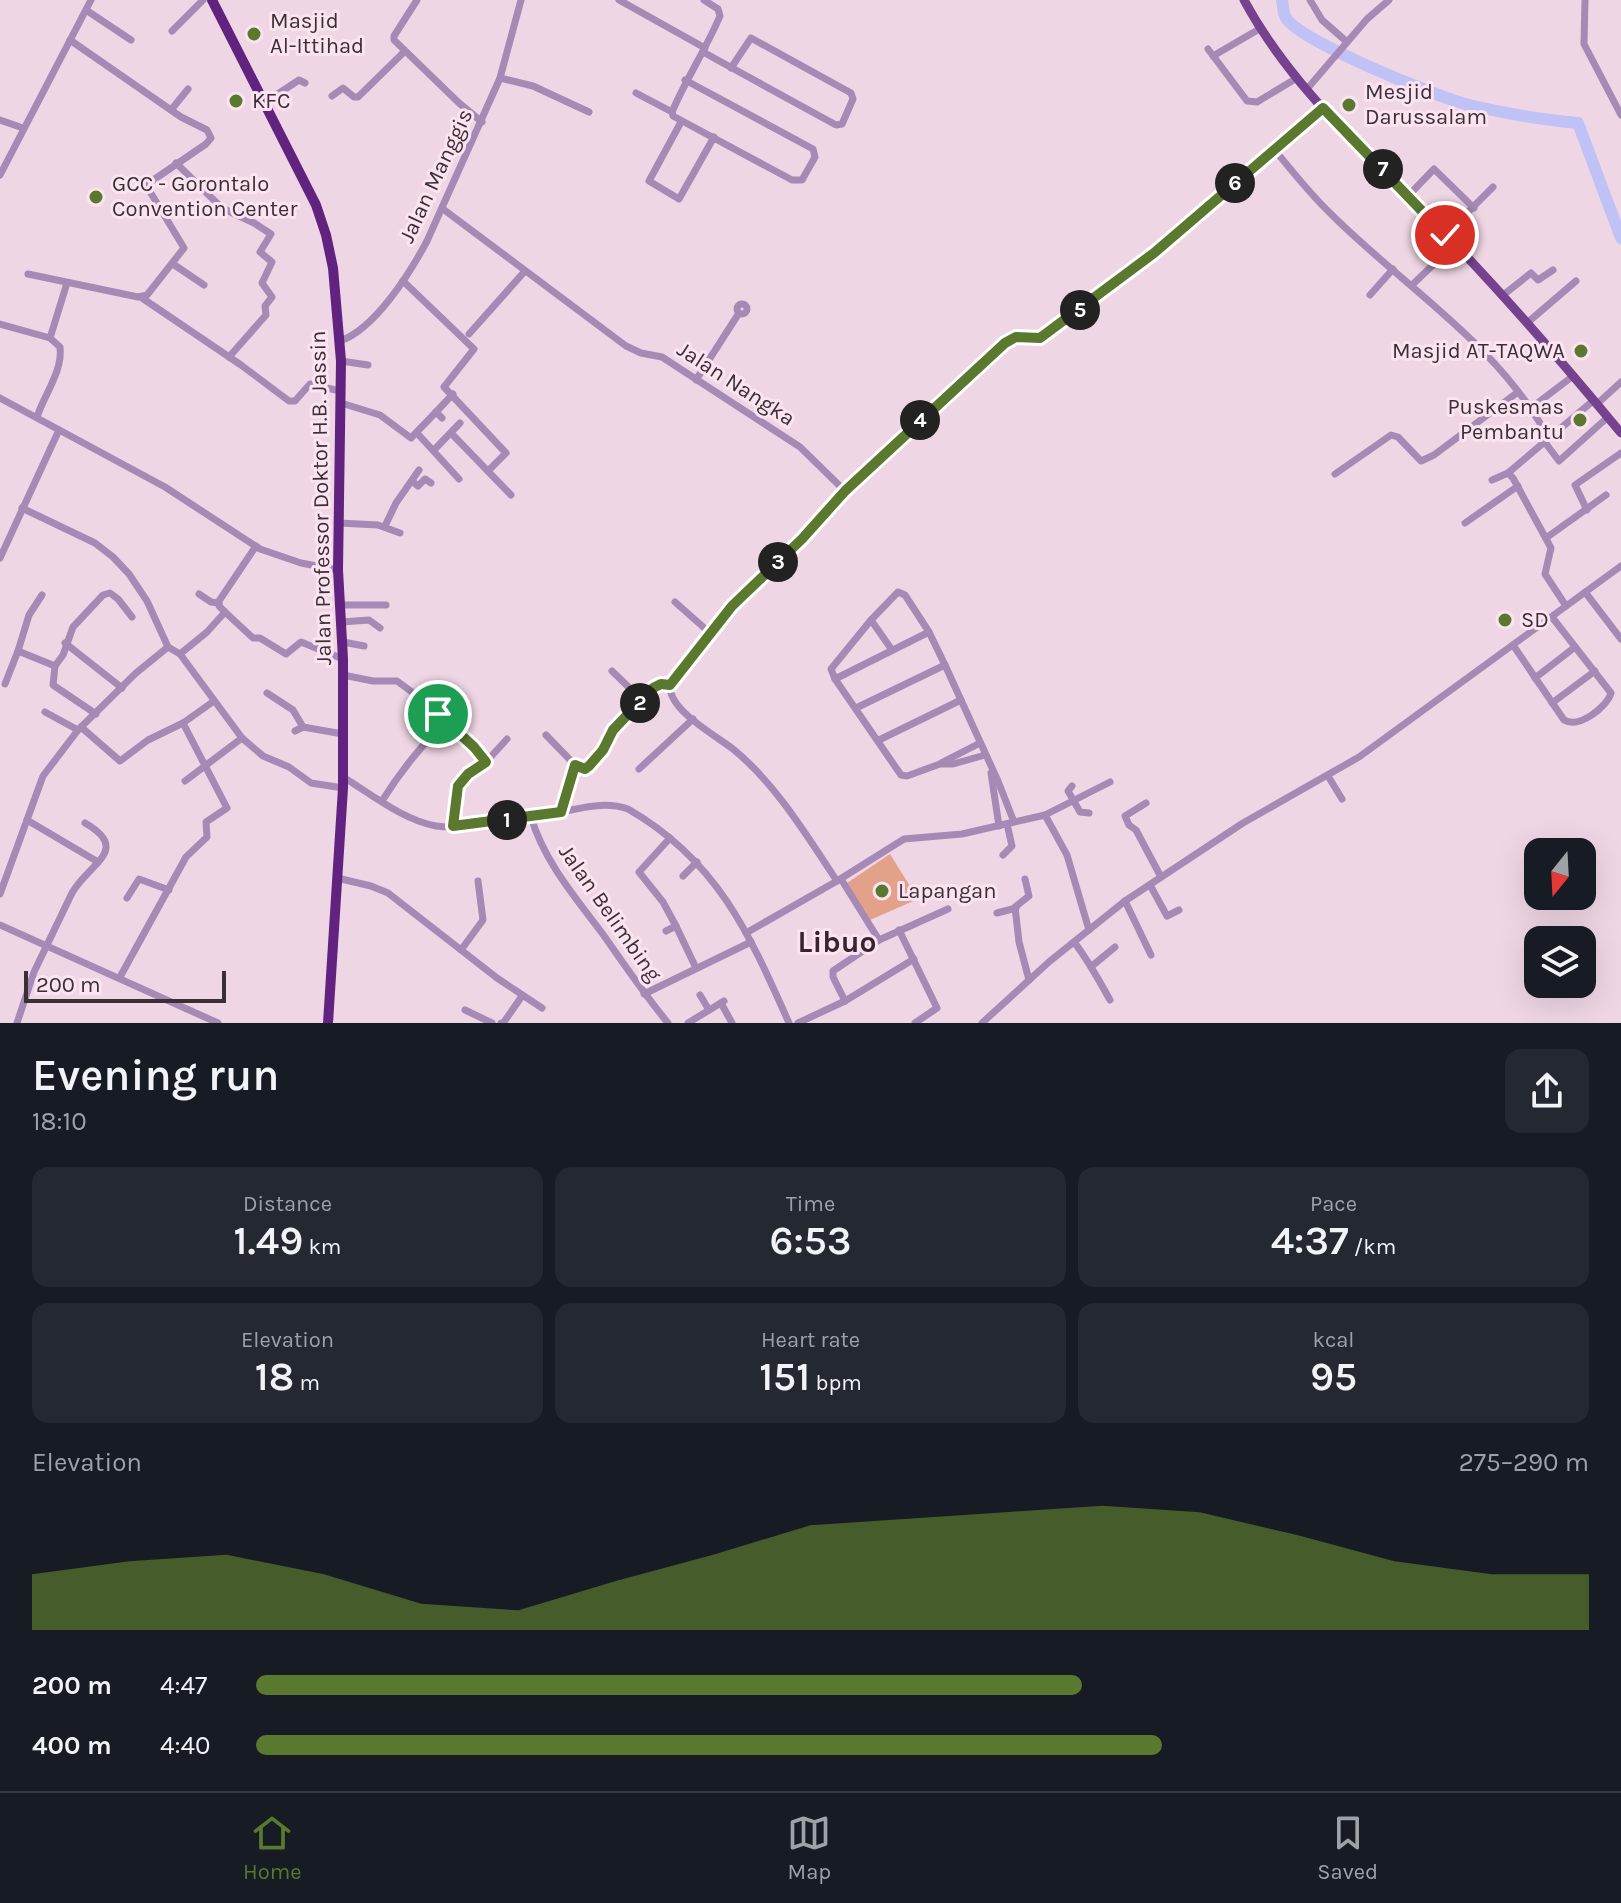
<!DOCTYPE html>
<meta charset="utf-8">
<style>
body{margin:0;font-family:Karla,sans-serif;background:#242831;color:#f1f3f6;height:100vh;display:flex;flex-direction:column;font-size:30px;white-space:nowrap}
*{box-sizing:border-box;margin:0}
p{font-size:26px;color:#9ea1a6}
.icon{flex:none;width:44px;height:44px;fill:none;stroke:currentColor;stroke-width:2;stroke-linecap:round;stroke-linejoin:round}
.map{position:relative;height:1023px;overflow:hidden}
.details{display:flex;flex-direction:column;background:#171b24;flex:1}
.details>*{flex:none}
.needle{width:52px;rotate:198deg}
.tools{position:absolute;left:1524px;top:838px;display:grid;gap:16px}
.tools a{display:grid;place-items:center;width:72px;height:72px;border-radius:16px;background:#171b24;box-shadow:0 8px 32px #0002;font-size:40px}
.scale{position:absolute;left:24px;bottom:20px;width:202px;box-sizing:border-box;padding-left:8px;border:4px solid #393035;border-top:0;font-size:22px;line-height:28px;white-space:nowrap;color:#393035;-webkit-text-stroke:6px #fce3f1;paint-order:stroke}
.pin{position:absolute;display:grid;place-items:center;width:68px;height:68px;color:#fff;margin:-34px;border:4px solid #fff;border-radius:50%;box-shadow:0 2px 8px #0007}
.km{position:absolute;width:40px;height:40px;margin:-20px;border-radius:50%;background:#222;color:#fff;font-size:22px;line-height:40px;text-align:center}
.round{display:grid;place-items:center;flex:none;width:84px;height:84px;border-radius:16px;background:#242831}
.head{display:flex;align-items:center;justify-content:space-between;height:136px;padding:0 32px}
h1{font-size:44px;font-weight:600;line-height:60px}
.metrics{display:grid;grid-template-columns:repeat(3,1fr);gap:12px;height:136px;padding:8px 32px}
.metrics div{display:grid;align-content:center;border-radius:16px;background:#242831;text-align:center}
.metrics b{font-size:40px;font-weight:600}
.metrics small{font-size:22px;font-weight:400}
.metrics p{font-size:22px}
.chart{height:224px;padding:16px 32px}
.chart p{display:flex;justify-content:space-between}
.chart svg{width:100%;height:144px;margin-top:8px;fill:#5a792f;opacity:.7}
ul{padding:0 32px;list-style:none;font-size:26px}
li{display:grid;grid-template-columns:128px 96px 1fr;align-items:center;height:60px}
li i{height:20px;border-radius:10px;background:#5a792f}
.tab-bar{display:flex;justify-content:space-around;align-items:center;height:112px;border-top:2px solid #363941;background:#171b24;font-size:22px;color:#9ea1a6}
.tab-bar a{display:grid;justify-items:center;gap:4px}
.tab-bar .current{color:#5a792f}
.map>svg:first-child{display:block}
.green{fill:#e3a189}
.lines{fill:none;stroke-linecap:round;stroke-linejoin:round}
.river{stroke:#c0c1f5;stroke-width:12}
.minor{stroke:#a58ab5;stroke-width:7}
.major{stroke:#74428e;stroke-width:9}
.highway{stroke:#61237f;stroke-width:10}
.route-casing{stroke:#fff;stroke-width:16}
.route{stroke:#5a792f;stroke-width:10}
.poi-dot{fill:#5a792f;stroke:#fce3f1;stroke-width:3}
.labels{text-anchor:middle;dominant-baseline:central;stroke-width:6;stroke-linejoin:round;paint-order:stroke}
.poi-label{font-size:22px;fill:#393035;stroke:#fce3f1;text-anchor:start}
.street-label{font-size:22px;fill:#393035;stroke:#fce3f1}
.district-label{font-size:30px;font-weight:bold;fill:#36242f;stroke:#fce3f1}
</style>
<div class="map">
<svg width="1621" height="1023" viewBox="0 0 1621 1023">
<rect width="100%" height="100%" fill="#efd6e4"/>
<polygon class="green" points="890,854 918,899 870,920 847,883"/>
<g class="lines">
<path class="river" d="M1282,0C1283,5 1283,13 1286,18C1301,42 1437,97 1469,105C1504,113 1542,120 1578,123L1621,238"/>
<g class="minor">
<polyline points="417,0 394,36 394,40 459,103 482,122"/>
<polyline points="619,0 705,48"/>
<polyline points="1310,0 1322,20 1347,42"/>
<polyline points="1585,0 1584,44 1621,115"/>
<polyline points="86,10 131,40"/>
<polyline points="172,31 203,0"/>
<polyline points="1208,49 1247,101 1257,102 1297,78"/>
<polyline points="703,52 836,125 842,124 853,99 851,93 751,38 731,68"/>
<polyline points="1213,56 1261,28"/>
<polyline points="500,78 533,86 589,112"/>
<path d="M685,80L813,149L815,157L802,180H792L673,116L672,112C686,79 706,49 720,16L718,9L704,0"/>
<polyline points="1307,89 1367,19 1389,0"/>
<polyline points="636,93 672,112"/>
<polyline points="332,96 343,88 354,97 358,97 404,52"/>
<polyline points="264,103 299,80 305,83"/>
<polyline points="171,110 188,89"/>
<polyline points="0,120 23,128"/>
<polyline points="681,122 649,181 679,199 714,137"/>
<path d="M1274,149C1292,171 1310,194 1331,214C1404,287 1498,344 1548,437"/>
<polyline points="176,163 222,208 254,223 271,234 260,252 272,262 262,283 272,297 265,306 266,315 229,357"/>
<polyline points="0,175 91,0"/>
<polyline points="1408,196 1434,169 1474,208"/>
<polyline points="443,209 626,346 641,353 662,357 800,447 845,491"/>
<polyline points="1445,235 1493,187"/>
<polyline points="173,264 204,285"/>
<polyline points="28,274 138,297 147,295 184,248 146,185 206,144 211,138 207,130 181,117 70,40"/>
<polyline points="403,281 474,349 444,387 506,453 488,471"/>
<polyline points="1412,285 1455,244"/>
<polyline points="1370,295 1393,269"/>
<polyline points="1502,296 1531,273 1538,280 1553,270"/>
<polyline points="142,298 241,365 289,401 295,401 310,384 340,391"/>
<circle cx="742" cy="309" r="5"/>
<polyline points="1527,323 1576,281"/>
<polyline points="0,324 50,338 67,283"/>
<polyline points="469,334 525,271"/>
<path d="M340,341C375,329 410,273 427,241L500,78L521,0"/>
<polyline points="341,361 368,365"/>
<polyline points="696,380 739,313"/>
<polyline points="0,398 165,487 260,549 301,563 338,570"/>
<polyline points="341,403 380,415 411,438 436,412"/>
<polyline points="1597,404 1621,382"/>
<polyline points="1531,408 1573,376"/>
<path d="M37,417C44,395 63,371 60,347L50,338"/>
<polyline points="442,418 436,412 453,394"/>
<polyline points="417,433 459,479"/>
<polyline points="451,433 511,495"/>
<polyline points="1544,441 1559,461 1608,417"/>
<polyline points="434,450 460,423"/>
<polyline points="1508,473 1513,478 1551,548 1545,574 1566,606"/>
<polyline points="1335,474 1391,435 1398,437 1421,461 1434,455 1518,392"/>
<polyline points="1492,480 1508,473 1594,400"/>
<polyline points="412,481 418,486 425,479 431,483"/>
<polyline points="22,508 95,543 113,557 129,574 147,601 168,647 180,654 242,738 263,756 289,767 311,783 343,788"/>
<polyline points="1587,510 1575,485 1621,453"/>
<polyline points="339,523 378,525 400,533"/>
<polyline points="1465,523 1518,486"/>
<polyline points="385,526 396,503 419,470"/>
<polyline points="1546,538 1606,495"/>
<polyline points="0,558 59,430"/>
<polyline points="1585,592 1621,639"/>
<polyline points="199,594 211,602 219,603"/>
<polyline points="675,602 710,633"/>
<polyline points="341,605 386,605"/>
<polyline points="225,612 253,638 260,638 286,654 301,642 343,659"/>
<polyline points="871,620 892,650"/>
<polyline points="342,622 369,620 380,628"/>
<polyline points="343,642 364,646"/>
<polyline points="65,643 122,688"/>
<path d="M1513,645L1564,720C1579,729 1607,707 1611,693L1552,617"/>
<polyline points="18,651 29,615 42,595"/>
<polyline points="180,654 207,632 225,612 219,606 219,601 256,546"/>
<polyline points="945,665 929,632 835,679 901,775 907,776 940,764 953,764 985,755"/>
<polyline points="55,666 63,655 73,627 103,595 110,593 118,599 132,617"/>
<polyline points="612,671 643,701"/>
<polyline points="343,675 373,681 397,681 424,701 483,756 486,762 468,774 458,786 453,826"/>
<polyline points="1535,678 1575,647"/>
<polyline points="835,679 831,669 871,620 898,592 905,595 929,632"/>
<polyline points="5,684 18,651 23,653 55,666 53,685 96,714"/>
<polyline points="267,693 293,710 303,727"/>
<polyline points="1552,703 1595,671"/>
<polyline points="856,708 945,665 998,781 1014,822"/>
<polyline points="45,712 78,730"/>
<polyline points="81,727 120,761 148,740 183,723"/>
<polyline points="295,731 303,727 343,734"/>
<polyline points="546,735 575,765 587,769 603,750 613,730 653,688 661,684 670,685"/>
<polyline points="879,740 961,700"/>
<polyline points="486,762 507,739"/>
<polyline points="941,763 980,743"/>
<polyline points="639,769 693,719"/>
<polyline points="991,773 999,826"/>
<polyline points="1328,776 1342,799"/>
<path d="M343,777C371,794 403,820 436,826C466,831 529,818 560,812C583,808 605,801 628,809C717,860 749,933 789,1023"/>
<polyline points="185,781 242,738"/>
<polyline points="1072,786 1068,791 1080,812 1089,813"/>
<path d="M382,801C400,772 421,746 445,722"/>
<polyline points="1146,803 1125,816 1129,825 1136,830 1161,877"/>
<polyline points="561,812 575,765"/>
<polyline points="1045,815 1110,782"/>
<path d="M531,817C544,861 575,897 602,933C624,964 644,994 668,1023"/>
<polyline points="27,820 98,862"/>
<polyline points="670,838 639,872 663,902 676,926"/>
<polyline points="1003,855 1012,846 1007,824"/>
<polyline points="683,876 697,862"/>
<polyline points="337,878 371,886 388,893 497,978 542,1008"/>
<polyline points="841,879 879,940"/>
<polyline points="1025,879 1029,896 1015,907 1019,942 1029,980"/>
<path d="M837,881C807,836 776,784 733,749C715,735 668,710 670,685L732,606L802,539L845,491L1005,343L1016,337L1038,339L1062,325L1207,210L1323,108"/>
<polyline points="1150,885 1167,916 1179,910"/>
<polyline points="0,894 43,776 78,730 136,673 168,647"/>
<polyline points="127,898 139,879 169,890"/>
<polyline points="1125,901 1151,955"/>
<polyline points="997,913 1016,908"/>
<polyline points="0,925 218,1023"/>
<polyline points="899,930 937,1008 915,1023"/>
<polyline points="666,931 676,926 696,968"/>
<polyline points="746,933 837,881 904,839 962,834 1045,815 1067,855 1089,930"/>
<path d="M1074,942C1088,960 1099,980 1110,1000"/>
<polyline points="461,950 483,920 478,881"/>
<polyline points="1092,966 1115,947"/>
<polyline points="120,977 186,857 207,837 206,822 227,808 183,723 214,701"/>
<polyline points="644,994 751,942"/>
<polyline points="700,995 709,1010"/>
<polyline points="845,1001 833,977 833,971 879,940 948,909"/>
<polyline points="721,1003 732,1023"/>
<polyline points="465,1010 492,1023"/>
<path d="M17,1023L34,972L72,893C88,864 132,850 85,823"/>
<polyline points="501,1023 504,1022 522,996"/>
<polyline points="688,1023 724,1001"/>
<polyline points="798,1023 845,1001 914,959"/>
<polyline points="982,1023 1050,961 1125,901 1243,823 1359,757 1621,566"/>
</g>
<path class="major" d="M1244,0C1289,84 1364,151 1430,218C1497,287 1560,359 1621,433"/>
<polyline class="highway" points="212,0 316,205 326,235 333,268 341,361 338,570 343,659 343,788 328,1023"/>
</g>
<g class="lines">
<g class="route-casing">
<polyline id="route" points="438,714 474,747 486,762 468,774 458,786 453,826 561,812 575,765 585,769 589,766 603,750 613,730 653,688 661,684 670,685 732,606 802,539 845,491 1005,343 1016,337 1040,338 1154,253 1323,108 1445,235"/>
</g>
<use href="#route" class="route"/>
</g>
<g class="poi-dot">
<circle cx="254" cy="34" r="8"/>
<circle cx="236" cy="101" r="8"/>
<circle cx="1349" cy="105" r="8"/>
<circle cx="96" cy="197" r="8"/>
<circle cx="1581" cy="351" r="8"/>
<circle cx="1580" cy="420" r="8"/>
<circle cx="1505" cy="620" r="8"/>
<circle cx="882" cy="891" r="8"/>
</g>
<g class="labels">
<g class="poi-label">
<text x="270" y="21">Masjid<tspan x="270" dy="25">Al-Ittihad</tspan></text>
<text x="1365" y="92">Mesjid<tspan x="1365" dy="25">Darussalam</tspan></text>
<text x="252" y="101">KFC</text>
<text x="112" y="184">GCC - Gorontalo<tspan x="112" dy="25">Convention Center</tspan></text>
<text x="1565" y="351" text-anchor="end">Masjid AT-TAQWA</text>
<text x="1564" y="407" text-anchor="end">Puskesmas<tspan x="1564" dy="25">Pembantu</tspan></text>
<text x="1521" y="620">SD</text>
<text x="898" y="891">Lapangan</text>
</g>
<g class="street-label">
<text transform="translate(436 176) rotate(-65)">Jalan Manggis</text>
<text transform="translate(736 384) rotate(33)">Jalan Nangka</text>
<text transform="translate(321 498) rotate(-91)">Jalan Professor Doktor H.B. Jassin</text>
<text transform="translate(610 913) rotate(55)">Jalan Belimbing</text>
</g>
<g class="district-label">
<text x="837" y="942">Libuo</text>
</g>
</g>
</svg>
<div class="tools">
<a><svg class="needle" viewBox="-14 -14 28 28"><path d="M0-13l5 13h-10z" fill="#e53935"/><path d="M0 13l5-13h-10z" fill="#9ea1a6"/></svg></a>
<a><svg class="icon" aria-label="layers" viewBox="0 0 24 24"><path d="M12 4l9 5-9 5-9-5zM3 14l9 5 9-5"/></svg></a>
</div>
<div class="scale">200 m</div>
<div class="pin" style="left:438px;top:714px;background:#1e9e55"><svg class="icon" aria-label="arrive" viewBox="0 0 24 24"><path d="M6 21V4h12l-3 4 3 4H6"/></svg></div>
<div class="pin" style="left:1445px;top:235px;background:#d93025"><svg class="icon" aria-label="check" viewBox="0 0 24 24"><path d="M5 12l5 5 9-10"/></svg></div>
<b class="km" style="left:507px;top:820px">1</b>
<b class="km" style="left:640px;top:703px">2</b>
<b class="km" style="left:778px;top:562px">3</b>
<b class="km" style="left:920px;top:420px">4</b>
<b class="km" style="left:1080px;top:310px">5</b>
<b class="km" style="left:1235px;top:183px">6</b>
<b class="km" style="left:1383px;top:169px">7</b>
</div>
<section class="details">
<div class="head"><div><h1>Evening run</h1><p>18:10</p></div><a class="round"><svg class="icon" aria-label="share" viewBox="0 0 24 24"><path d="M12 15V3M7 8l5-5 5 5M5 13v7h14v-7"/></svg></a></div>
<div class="metrics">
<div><p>Distance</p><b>1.49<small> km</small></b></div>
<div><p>Time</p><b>6:53</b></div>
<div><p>Pace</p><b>4:37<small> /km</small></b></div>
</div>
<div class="metrics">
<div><p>Elevation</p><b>18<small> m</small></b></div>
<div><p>Heart rate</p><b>151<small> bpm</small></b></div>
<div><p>kcal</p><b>95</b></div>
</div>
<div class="chart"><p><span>Elevation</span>275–290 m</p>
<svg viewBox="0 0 160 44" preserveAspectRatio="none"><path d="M0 44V27L10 23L20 21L30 27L40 36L50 38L60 29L70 21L80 12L90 10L100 8L110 6L120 8L130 15L140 23L150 27L160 27V44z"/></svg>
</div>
<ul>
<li><b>200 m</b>4:47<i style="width:62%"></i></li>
<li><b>400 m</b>4:40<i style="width:68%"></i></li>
</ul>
</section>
<nav class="tab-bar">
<a class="current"><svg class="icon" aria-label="home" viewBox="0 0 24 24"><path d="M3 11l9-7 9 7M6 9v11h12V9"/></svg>Home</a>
<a><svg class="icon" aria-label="map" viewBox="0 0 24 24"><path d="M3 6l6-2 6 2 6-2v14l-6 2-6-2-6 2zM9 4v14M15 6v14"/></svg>Map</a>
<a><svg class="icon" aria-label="saved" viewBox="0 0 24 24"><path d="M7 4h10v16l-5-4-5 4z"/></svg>Saved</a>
</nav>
